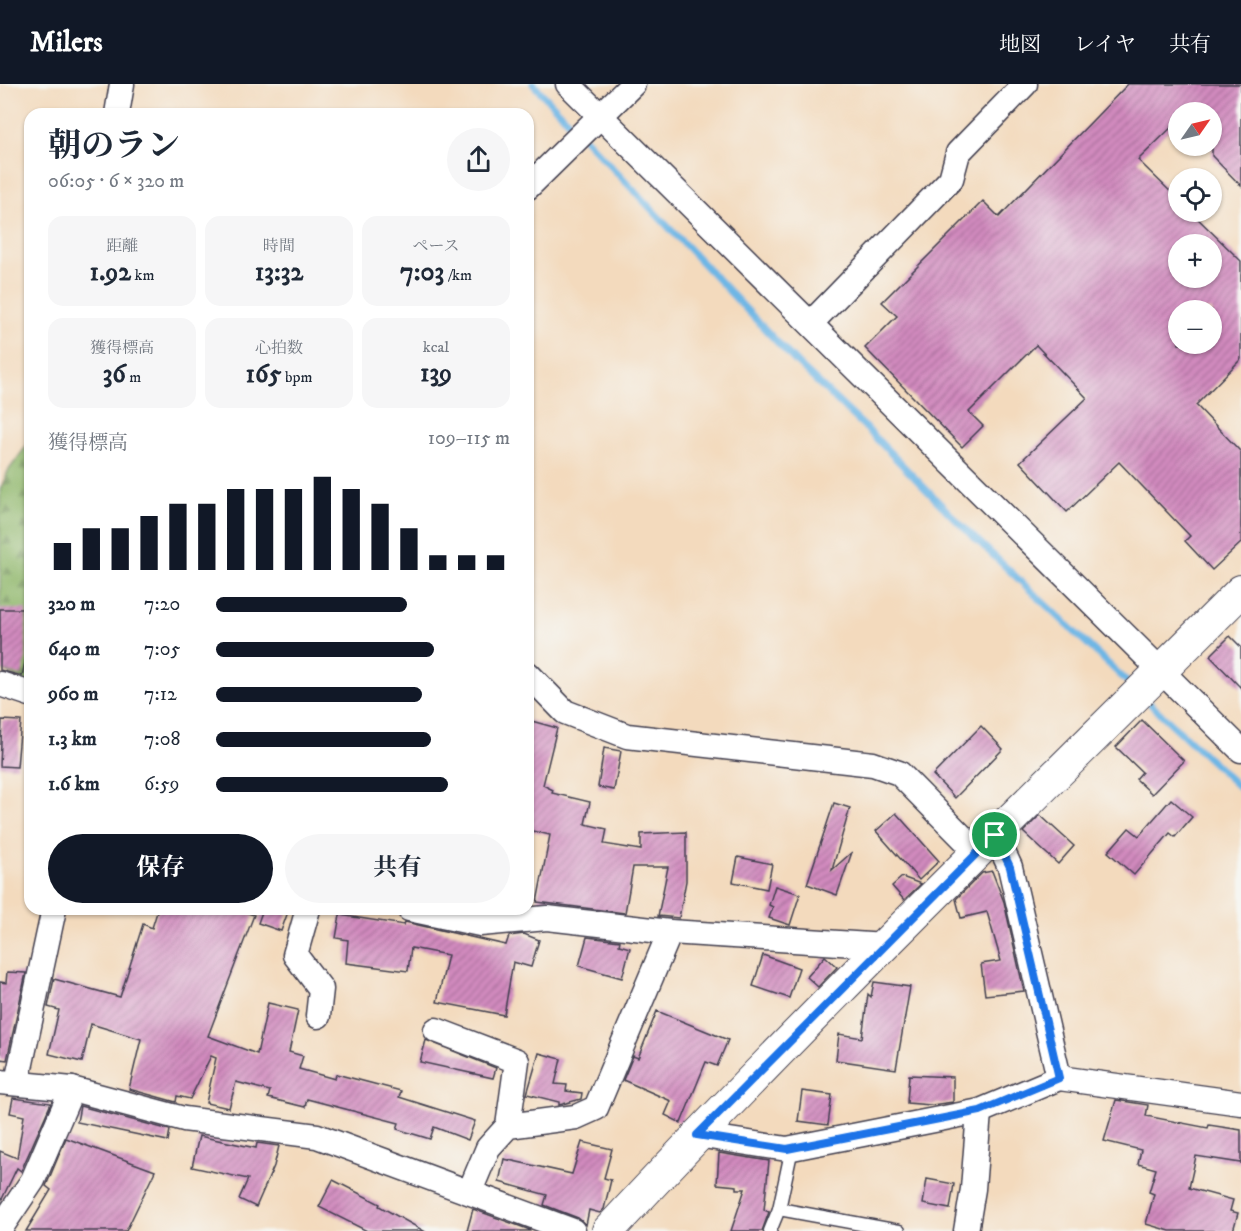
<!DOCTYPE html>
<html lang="ja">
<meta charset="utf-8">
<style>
body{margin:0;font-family:"IM FELL DW Pica","Noto Serif JP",serif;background:#f6f6f7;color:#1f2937;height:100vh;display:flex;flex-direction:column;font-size:22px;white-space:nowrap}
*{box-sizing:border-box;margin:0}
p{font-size:20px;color:#747a83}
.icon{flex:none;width:33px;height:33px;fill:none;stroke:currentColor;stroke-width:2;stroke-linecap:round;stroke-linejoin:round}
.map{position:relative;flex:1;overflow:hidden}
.sheet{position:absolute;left:24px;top:24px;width:510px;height:807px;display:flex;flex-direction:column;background:#fff;border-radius:18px;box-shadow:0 2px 4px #0004}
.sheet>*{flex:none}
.needle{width:39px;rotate:56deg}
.fabs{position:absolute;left:1168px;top:18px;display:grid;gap:12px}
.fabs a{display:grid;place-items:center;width:54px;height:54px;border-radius:50%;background:#fff;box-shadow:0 2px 4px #0004;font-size:30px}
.pin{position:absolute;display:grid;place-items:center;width:51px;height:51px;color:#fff;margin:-26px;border:3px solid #fff;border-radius:50%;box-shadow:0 2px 6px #0007}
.round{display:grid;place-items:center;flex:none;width:63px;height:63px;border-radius:32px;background:#f6f6f7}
.overview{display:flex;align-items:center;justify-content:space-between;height:102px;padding:0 24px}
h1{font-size:33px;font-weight:700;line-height:45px}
.metrics{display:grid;grid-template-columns:repeat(3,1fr);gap:9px;height:102px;padding:6px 24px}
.metrics div{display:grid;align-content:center;border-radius:15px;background:#f6f6f7;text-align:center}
.metrics b{font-size:26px;font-weight:700}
.metrics small{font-size:16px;font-weight:400}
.metrics p{font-size:16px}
.chart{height:168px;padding:12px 24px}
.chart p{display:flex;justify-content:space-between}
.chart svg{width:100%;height:108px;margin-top:6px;stroke:#111827;stroke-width:6}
.button{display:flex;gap:12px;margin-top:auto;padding:12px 24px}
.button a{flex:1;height:69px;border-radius:36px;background:#111827;color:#fff;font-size:24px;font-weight:700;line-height:69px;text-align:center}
.button a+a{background:#f6f6f7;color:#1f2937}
ul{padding:0 24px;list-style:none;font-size:20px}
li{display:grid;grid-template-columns:96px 72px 1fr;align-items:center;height:45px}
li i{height:15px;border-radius:8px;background:#111827}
header{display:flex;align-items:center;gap:36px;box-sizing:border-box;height:84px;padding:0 30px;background:#111827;color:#fff}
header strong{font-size:28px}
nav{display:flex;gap:33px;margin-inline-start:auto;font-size:21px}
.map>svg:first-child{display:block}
.forest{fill:url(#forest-firs);stroke:#596c54;stroke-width:1.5}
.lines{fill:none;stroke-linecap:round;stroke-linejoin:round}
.stream{stroke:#6db6e5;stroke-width:7}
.building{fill:url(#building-hatch);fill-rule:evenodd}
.service-casing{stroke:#413e4e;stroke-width:15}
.minor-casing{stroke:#413e4e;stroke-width:27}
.tertiary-casing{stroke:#413e4e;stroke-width:34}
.service{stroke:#fff;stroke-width:12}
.minor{stroke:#fff;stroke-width:24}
.tertiary{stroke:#fff;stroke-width:32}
.route-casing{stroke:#fff;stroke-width:12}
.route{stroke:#1a73e8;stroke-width:8}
</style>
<header>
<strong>Milers</strong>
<nav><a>地図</a><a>レイヤ</a><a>共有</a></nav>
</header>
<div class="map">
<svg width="1241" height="1147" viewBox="0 0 1241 1147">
<defs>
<pattern id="forest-firs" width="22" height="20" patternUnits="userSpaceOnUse" patternTransform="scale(1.5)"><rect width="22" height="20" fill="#90b76c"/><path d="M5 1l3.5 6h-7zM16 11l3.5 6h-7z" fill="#75945a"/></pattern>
<pattern id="building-hatch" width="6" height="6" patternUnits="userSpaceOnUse" patternTransform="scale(1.5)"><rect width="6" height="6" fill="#d18abe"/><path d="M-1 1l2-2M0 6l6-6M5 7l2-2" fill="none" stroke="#a9709c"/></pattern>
</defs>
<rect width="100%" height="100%" fill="#f6f6f2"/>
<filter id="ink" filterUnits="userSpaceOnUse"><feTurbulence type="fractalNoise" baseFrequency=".0167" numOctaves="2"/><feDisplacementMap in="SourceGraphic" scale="12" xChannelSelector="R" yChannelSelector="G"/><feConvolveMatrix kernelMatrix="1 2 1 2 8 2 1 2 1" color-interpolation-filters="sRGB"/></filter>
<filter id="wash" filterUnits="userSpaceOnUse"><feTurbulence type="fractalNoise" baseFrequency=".008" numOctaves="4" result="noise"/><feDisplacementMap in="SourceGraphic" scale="24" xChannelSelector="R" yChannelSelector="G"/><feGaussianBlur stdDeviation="1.35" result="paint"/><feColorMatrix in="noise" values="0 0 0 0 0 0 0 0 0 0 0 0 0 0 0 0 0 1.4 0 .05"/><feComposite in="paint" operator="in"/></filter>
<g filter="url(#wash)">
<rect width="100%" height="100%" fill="#f3dabd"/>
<polygon class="forest" points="30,357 30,600 0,585 0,406 8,387"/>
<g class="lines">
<g class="stream">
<polyline points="533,0 797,279 864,342 959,439 1134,604"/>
<polyline points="1144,614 1241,705"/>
</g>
</g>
<g id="blocks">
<g class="building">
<path d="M1128,0H1241V102L1212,72V28H1179V36L1138,76L1179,116V128H1191L1241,177V275L1196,321L1241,368V459L1212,486L1185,457L1190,452L1119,378L1067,428L1020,378L1087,314L1036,261L969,328L983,342L962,363L865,264L897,232L882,218L983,117L999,133ZM1179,160H1212V194H1179ZM1179,226H1212V260H1179Z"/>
<polygon points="0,525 26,525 26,574 22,592 0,586"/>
<polygon points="1230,552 1241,563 1241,604 1210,572"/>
<polygon points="2,636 21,637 17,683 0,682"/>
<polygon points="528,636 557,644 543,701 553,706 552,709 590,718 585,740 607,745 604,760 641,766 641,750 686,748 686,797 679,834 658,832 668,783 633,783 625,829 537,818 550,751 528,746"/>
<polygon points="1142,636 1184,677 1152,710 1136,695 1142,688 1116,663"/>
<polygon points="981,642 1003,665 955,714 933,691"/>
<polygon points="604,664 621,667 614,706 598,703"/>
<polygon points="1171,715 1192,733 1175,753 1170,749 1134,791 1108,768 1129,744 1139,752"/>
<polygon points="834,719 850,724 832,786 852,768 837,811 807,800"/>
<polygon points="896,729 939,777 919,796 876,747"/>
<polygon points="1040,731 1074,762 1058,780 1023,748"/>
<polygon points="738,773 772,780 767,805 733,798"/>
<polygon points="992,787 1004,818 1024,907 985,911 981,880 1001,877 987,828 961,834 956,815 982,789"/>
<polygon points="902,793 921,800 904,816 892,802"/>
<polygon points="775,802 800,810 790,841 769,834 773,823 769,821"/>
<polygon points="158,825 236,825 254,831 208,952 257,970 268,919 298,926 289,968 303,972 299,985 335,995 336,990 401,1007 399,1013 475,1037 468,1056 434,1043 430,1055 397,1045 399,1039 307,1015 305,1023 268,1014 270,1007 236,998 229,1024 206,1019 216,974 211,972 190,1015 177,1012 176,1018 129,1005 141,955 91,940 82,978 49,970 59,926 48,923 54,895 120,913 143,840 152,844"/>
<polygon points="263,825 289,825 281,847 258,839"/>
<polygon points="340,831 404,841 405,838 506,861 509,852 524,850 539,856 531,883 513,878 504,931 437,918 448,871 411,864 408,887 346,879 348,856 336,854"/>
<polygon points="587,853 620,857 619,861 630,864 622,894 579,882"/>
<polygon points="763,871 799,884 789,914 753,902"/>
<polygon points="825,872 837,883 818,903 807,893"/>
<polygon points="7,888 26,889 7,976 0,975 0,898 6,899"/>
<polygon points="874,898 910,903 896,985 836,976 839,950 862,954 868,910 871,913"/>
<polygon points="657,927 728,956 717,982 706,978 681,1039 665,1031 671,1017 623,996 633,972 638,974"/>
<polygon points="426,956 496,984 493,994 420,978"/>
<polygon points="539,969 561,975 555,1000 567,1001 566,1007 582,1009 581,1015 559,1021 559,1018 527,1010"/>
<polygon points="909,991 953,993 953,1018 931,1021 907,1019"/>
<polygon points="802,1007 832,1011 828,1041 798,1037"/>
<polygon points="13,1014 51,1019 21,1087 17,1084 0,1119 0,1067 17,1074 24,1032 10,1029"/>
<polygon points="1116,1016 1148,1021 1146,1032 1208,1044 1209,1041 1241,1046 1241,1079 1196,1072 1189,1104 1233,1116 1230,1127 1238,1129 1233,1147 1170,1147 1146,1140 1154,1110 1149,1108 1156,1085 1138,1080 1141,1066 1104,1057"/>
<polygon points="80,1022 170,1046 168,1057 77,1038"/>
<polygon points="199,1052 256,1064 257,1059 279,1062 274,1082 256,1123 239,1115 248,1095 192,1083"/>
<polygon points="66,1054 155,1087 126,1147 26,1147 51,1106 46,1102"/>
<polygon points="582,1058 612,1065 604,1094 611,1096 604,1125 600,1129 589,1126 586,1141 578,1134 544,1121 547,1111 499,1098 504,1075 572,1090"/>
<polygon points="719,1069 769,1077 764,1126 769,1128 762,1147 731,1147 745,1105 737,1105 737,1102 717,1100"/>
<polygon points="927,1095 954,1100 950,1125 923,1120"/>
<polygon points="333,1096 380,1120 379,1122 424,1147 367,1147 319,1123"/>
<polygon points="473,1125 530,1146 530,1147 467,1147"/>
</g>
</g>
</g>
<g filter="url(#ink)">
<use href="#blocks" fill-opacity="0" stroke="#413e4e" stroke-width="1.5"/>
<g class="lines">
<g class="service-casing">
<g id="service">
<polyline points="779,1125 899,1147"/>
<polyline points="770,1147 779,1125 792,1064"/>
</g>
</g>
<g class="minor-casing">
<g id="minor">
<polyline points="568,0 1241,666"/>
<polyline points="117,30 122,0"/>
<polyline points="528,103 633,0"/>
<polyline points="811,239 951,95 958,69 1025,0"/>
<polyline points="528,590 565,628 627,652 873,680 899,689 977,768"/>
<polyline points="0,600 30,610"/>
<polyline points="995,751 1010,783 1059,994"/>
<polyline points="308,825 295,871 321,905 318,932"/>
<polyline points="409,825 480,840 547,834 670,848 885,862"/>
<polyline points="436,946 517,977 508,1042"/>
<polyline points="0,998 72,1005 184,1035 317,1052 573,1147"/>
<polyline points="17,998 54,825"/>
<polyline points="697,1051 787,1065 980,1027 1059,994 1241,1019"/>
<polyline points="470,1107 488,1064 508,1042 576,1033 596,1024 670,848"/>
<polyline points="0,1145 33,1096 72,1005"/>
<polyline points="966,1147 973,1105 979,1028"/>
</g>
</g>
<g class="tertiary-casing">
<path id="tertiary" d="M608,1147C812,927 1029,719 1241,507"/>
</g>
<use href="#service" class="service"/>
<use href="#minor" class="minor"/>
<use href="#tertiary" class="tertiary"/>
</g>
</g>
<g class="lines" filter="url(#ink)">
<g class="route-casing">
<polygon id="route" points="995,751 1010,783 1059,994 980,1027 787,1065 697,1051"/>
</g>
<use href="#route" class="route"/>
</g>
</svg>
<div class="fabs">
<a><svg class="needle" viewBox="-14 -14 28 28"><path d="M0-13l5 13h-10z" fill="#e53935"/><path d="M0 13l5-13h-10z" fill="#747a83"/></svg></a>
<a><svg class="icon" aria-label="locate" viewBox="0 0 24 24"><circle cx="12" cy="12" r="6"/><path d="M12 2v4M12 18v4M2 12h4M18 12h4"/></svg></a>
<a>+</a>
<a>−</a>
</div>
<div class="pin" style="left:995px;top:751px;background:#1e9e55"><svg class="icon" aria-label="arrive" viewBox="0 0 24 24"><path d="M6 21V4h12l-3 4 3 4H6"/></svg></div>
<section class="sheet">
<div class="overview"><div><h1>朝のラン</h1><p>06:05 · 6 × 320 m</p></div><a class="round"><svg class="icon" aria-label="share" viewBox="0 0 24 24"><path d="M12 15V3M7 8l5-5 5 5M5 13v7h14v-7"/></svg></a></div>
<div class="metrics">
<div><p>距離</p><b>1.92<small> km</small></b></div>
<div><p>時間</p><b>13:32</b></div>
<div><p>ペース</p><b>7:03<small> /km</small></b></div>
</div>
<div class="metrics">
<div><p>獲得標高</p><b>36<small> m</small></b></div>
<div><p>心拍数</p><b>165<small> bpm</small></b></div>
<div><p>kcal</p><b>139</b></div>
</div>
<div class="chart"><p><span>獲得標高</span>109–115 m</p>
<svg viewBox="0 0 160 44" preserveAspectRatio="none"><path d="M5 44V33M15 44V27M25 44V27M35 44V22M45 44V17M55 44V17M65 44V11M75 44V11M85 44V11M95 44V6M105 44V11M115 44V17M125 44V27M135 44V38M145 44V38M155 44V38"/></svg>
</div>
<ul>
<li><b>320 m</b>7:20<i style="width:65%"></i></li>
<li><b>640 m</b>7:05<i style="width:74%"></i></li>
<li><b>960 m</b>7:12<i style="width:70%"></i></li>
<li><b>1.3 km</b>7:08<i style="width:73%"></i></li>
<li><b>1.6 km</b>6:59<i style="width:79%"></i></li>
</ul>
<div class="button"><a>保存</a><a>共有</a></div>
</section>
</div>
